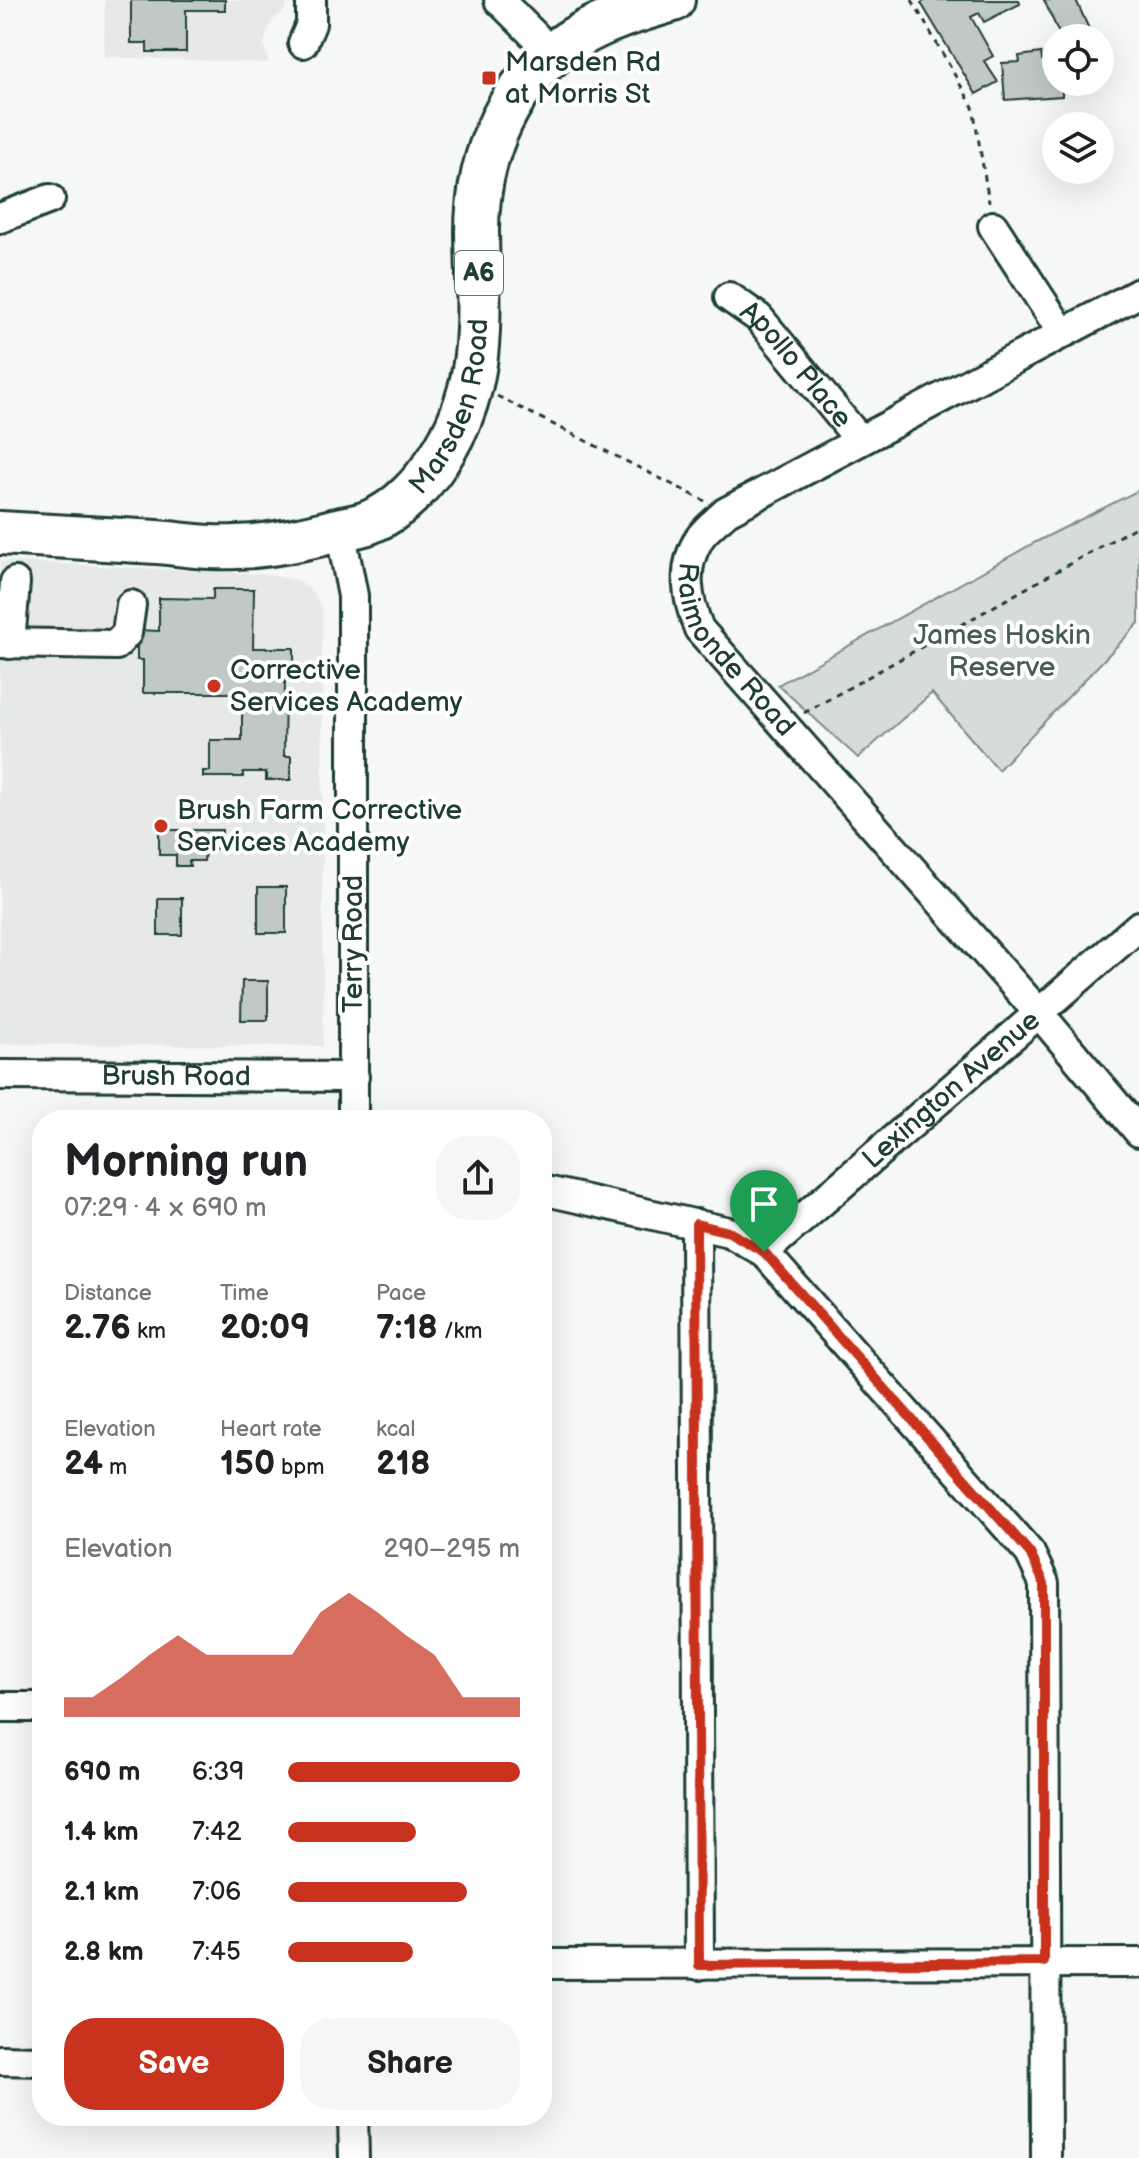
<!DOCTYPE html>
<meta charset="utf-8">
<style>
body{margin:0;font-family:"Balsamiq Sans",sans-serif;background:#f6f6f6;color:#202124;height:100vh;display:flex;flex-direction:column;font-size:30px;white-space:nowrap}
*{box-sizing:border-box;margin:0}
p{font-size:26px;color:#757577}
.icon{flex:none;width:44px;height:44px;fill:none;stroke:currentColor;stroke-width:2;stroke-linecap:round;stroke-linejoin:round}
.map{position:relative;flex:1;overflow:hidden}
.drawer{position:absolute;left:32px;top:1110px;width:520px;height:1016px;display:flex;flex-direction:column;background:#fff;border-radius:32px;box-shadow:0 8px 32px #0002}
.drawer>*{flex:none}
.controls{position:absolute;left:1042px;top:24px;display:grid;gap:16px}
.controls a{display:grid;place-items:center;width:72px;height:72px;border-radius:50%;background:#fff;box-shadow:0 8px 32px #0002;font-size:40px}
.pin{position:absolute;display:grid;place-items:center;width:68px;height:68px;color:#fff;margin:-82px -34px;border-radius:50% 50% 50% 0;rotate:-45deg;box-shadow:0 0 8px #0007}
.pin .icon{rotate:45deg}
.round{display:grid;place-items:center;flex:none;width:84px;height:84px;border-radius:32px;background:#f6f6f6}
.headline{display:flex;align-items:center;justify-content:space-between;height:136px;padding:0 32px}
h1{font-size:44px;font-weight:700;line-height:60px}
.stats{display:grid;grid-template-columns:repeat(3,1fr);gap:12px;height:136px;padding:8px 32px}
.stats div{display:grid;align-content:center}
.stats b{font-size:34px;font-weight:700}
.stats small{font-size:22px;font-weight:400}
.stats p{font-size:22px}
.chart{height:224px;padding:16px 32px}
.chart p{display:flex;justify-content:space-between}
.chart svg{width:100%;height:144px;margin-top:8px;fill:#c8321e;opacity:.7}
.primary-button{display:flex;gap:16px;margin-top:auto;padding:16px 32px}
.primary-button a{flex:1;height:92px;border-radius:32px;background:#c8321e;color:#fff;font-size:32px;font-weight:700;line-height:92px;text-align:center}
.primary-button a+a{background:#f6f6f6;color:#202124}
ul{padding:0 32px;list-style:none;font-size:26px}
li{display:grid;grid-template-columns:128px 96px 1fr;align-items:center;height:60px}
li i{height:20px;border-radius:10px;background:#c8321e}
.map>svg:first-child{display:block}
.built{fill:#e6e9e8}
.green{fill:#d6dcdb;stroke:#7a8c88;stroke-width:2}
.building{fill:#c0c9c6;stroke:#1f3d34;stroke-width:2}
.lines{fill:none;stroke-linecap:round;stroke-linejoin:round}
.minor-casing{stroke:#1f3d34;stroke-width:34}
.highway-casing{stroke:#1f3d34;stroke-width:48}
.path{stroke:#1f3d34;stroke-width:3;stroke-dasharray:6 6;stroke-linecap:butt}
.minor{stroke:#fff;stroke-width:28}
.highway{stroke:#fff;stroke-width:42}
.route-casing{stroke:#fff;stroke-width:16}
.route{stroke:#c8321e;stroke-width:10}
.poi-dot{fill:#c8321e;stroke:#fff;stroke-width:3}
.labels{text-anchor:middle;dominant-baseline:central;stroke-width:8;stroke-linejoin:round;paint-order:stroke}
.shield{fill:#fff;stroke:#627771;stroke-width:2}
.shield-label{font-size:26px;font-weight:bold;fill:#1f3d34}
.poi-label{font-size:28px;fill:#1f3d34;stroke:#fff;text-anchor:start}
.street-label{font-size:28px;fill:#1f3d34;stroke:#fff}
.park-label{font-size:28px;fill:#445d55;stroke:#fff}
</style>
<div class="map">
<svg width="1139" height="2158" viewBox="0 0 1139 2158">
<rect width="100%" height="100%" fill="#f6f7f7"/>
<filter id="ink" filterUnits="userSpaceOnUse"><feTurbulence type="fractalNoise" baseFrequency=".0125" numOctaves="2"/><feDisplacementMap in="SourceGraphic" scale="16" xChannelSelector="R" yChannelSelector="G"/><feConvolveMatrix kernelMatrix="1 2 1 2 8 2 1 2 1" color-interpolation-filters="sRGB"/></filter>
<g filter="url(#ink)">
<g class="built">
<polygon points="105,0 289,0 284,11 273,20 267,31 264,44 269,63 104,57"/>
<polygon points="0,561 263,574 297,580 312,591 322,608 323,1046 0,1044"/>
</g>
<polygon class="green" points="1139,490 1139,623 998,770 932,693 858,758 778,685 1034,543"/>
<g class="building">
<polygon points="131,0 225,0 225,10 186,10 186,52 147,52 147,43 131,43"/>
<polygon points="926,0 1019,0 1020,4 984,22 979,13 971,17 993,56 984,61 998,82 976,94 921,3"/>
<polygon points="1044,0 1076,0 1093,38 1061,38"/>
<polygon points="1041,53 1042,60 1056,59 1056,82 1062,82 1062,96 1005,100 1002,63 1020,62 1019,56"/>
<polygon points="213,589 254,589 253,648 294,648 294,679 285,679 284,756 291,756 291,780 266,780 266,772 243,772 243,777 203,777 203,771 210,771 210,740 242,740 242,693 143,693 143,660 137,660 137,630 159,631 159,598 213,599"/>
<polygon points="159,830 222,830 222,849 205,848 204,861 189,861 190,866 176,866 176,855 159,855"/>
<rect x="258" y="887" width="28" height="46"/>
<rect x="158" y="898" width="24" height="37"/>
<polygon points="242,981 268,981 268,1020 241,1020"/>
</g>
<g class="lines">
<g class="minor-casing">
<g id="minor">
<polyline points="499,0 536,37"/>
<polyline points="303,43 311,24 311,0"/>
<polyline points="0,218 50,199"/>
<polyline points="993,226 1062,332"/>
<path id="s1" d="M1139,293L726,512C718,520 705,529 699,539C681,568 687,599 699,629L1039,1013L1139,1132"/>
<path id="s2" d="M729,297L759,318L859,439"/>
<polyline points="340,529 353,596 353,1120"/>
<polyline points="0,643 116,645 127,633 131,605"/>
<polyline points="10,644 15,582"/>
<path id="s3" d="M0,1075L354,1077"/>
<polyline points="542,1190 729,1232 764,1252 1030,1553 1044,1583 1046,2158"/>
<polyline points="696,1224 699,1965"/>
<path id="s4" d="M764,1252L1139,926"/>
<polyline points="0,1707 42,1707"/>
<polyline points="542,1964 1139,1963"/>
<polyline points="0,2060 42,2061"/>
<polyline points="353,2116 354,2158"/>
</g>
</g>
<g class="highway-casing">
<g id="highway">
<path id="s5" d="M0,533C52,536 105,539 157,542C183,544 210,549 236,547C270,546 304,539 337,530C349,527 362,526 372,521C399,510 423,483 438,460C488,386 478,316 477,232C477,155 509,77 577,37C607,19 640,10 673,0"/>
</g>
</g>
<g class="path">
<polyline points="912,0 973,107 989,202"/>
<polyline points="497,396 705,501"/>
<polyline points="804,713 1139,525"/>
</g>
<use href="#minor" class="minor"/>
<use href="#highway" class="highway"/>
</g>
</g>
<g class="lines" filter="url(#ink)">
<g class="route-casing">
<polygon id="route" points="696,1224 729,1232 764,1252 1030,1553 1044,1583 1044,1962 699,1965"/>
</g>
<use href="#route" class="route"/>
</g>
<g class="poi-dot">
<rect x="481" y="70" width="16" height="16" rx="4"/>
<circle cx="214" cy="686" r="8"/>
<circle cx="161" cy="826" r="8"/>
</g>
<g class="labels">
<rect class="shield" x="455" y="251" width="48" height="44" rx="6"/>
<g class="shield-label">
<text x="479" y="273">A6</text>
</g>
<g class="poi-label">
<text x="505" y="62">Marsden Rd<tspan x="505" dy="32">at Morris St</tspan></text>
<text x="230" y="670">Corrective<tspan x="230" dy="32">Services Academy</tspan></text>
<text x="177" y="810">Brush Farm Corrective<tspan x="177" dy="32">Services Academy</tspan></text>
</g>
<g class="street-label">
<text stroke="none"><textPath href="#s2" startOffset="96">Apollo Place</textPath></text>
<text stroke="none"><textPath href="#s5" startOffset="522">Marsden Road</textPath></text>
<text stroke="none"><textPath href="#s1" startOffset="634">Raimonde Road</textPath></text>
<text transform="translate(353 944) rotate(-90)">Terry Road</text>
<text stroke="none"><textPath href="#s3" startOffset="176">Brush Road</textPath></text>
<text stroke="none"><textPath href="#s4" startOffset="248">Lexington Avenue</textPath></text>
</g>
<g class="park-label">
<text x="1002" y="635">James Hoskin<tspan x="1002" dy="32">Reserve</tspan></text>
</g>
</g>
</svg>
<div class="controls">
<a><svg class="icon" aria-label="locate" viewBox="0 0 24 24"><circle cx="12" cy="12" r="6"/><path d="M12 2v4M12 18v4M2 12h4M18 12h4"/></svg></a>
<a><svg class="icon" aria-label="layers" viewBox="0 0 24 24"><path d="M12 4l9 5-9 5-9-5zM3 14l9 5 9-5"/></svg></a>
</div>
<div class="pin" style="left:764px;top:1252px;background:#1e9e55"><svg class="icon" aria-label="arrive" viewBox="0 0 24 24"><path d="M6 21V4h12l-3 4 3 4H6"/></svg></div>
<section class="drawer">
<div class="headline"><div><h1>Morning run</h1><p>07:29 · 4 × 690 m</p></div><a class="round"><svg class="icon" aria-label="share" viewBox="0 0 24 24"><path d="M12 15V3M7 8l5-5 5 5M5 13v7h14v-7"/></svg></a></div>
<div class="stats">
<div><p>Distance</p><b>2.76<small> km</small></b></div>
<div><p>Time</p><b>20:09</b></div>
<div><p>Pace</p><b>7:18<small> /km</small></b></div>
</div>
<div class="stats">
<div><p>Elevation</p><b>24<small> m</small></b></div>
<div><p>Heart rate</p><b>150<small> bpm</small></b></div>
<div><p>kcal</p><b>218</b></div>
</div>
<div class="chart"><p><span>Elevation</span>290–295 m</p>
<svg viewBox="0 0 160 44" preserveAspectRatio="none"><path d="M0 44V38L10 38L20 32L30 25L40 19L50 25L60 25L70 25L80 25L90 12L100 6L110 12L120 19L130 25L140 38L150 38L160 38V44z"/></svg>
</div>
<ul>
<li><b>690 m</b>6:39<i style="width:100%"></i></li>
<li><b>1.4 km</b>7:42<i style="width:55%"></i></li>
<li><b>2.1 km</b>7:06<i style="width:77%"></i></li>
<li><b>2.8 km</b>7:45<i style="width:54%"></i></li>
</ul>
<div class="primary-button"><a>Save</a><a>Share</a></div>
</section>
</div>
